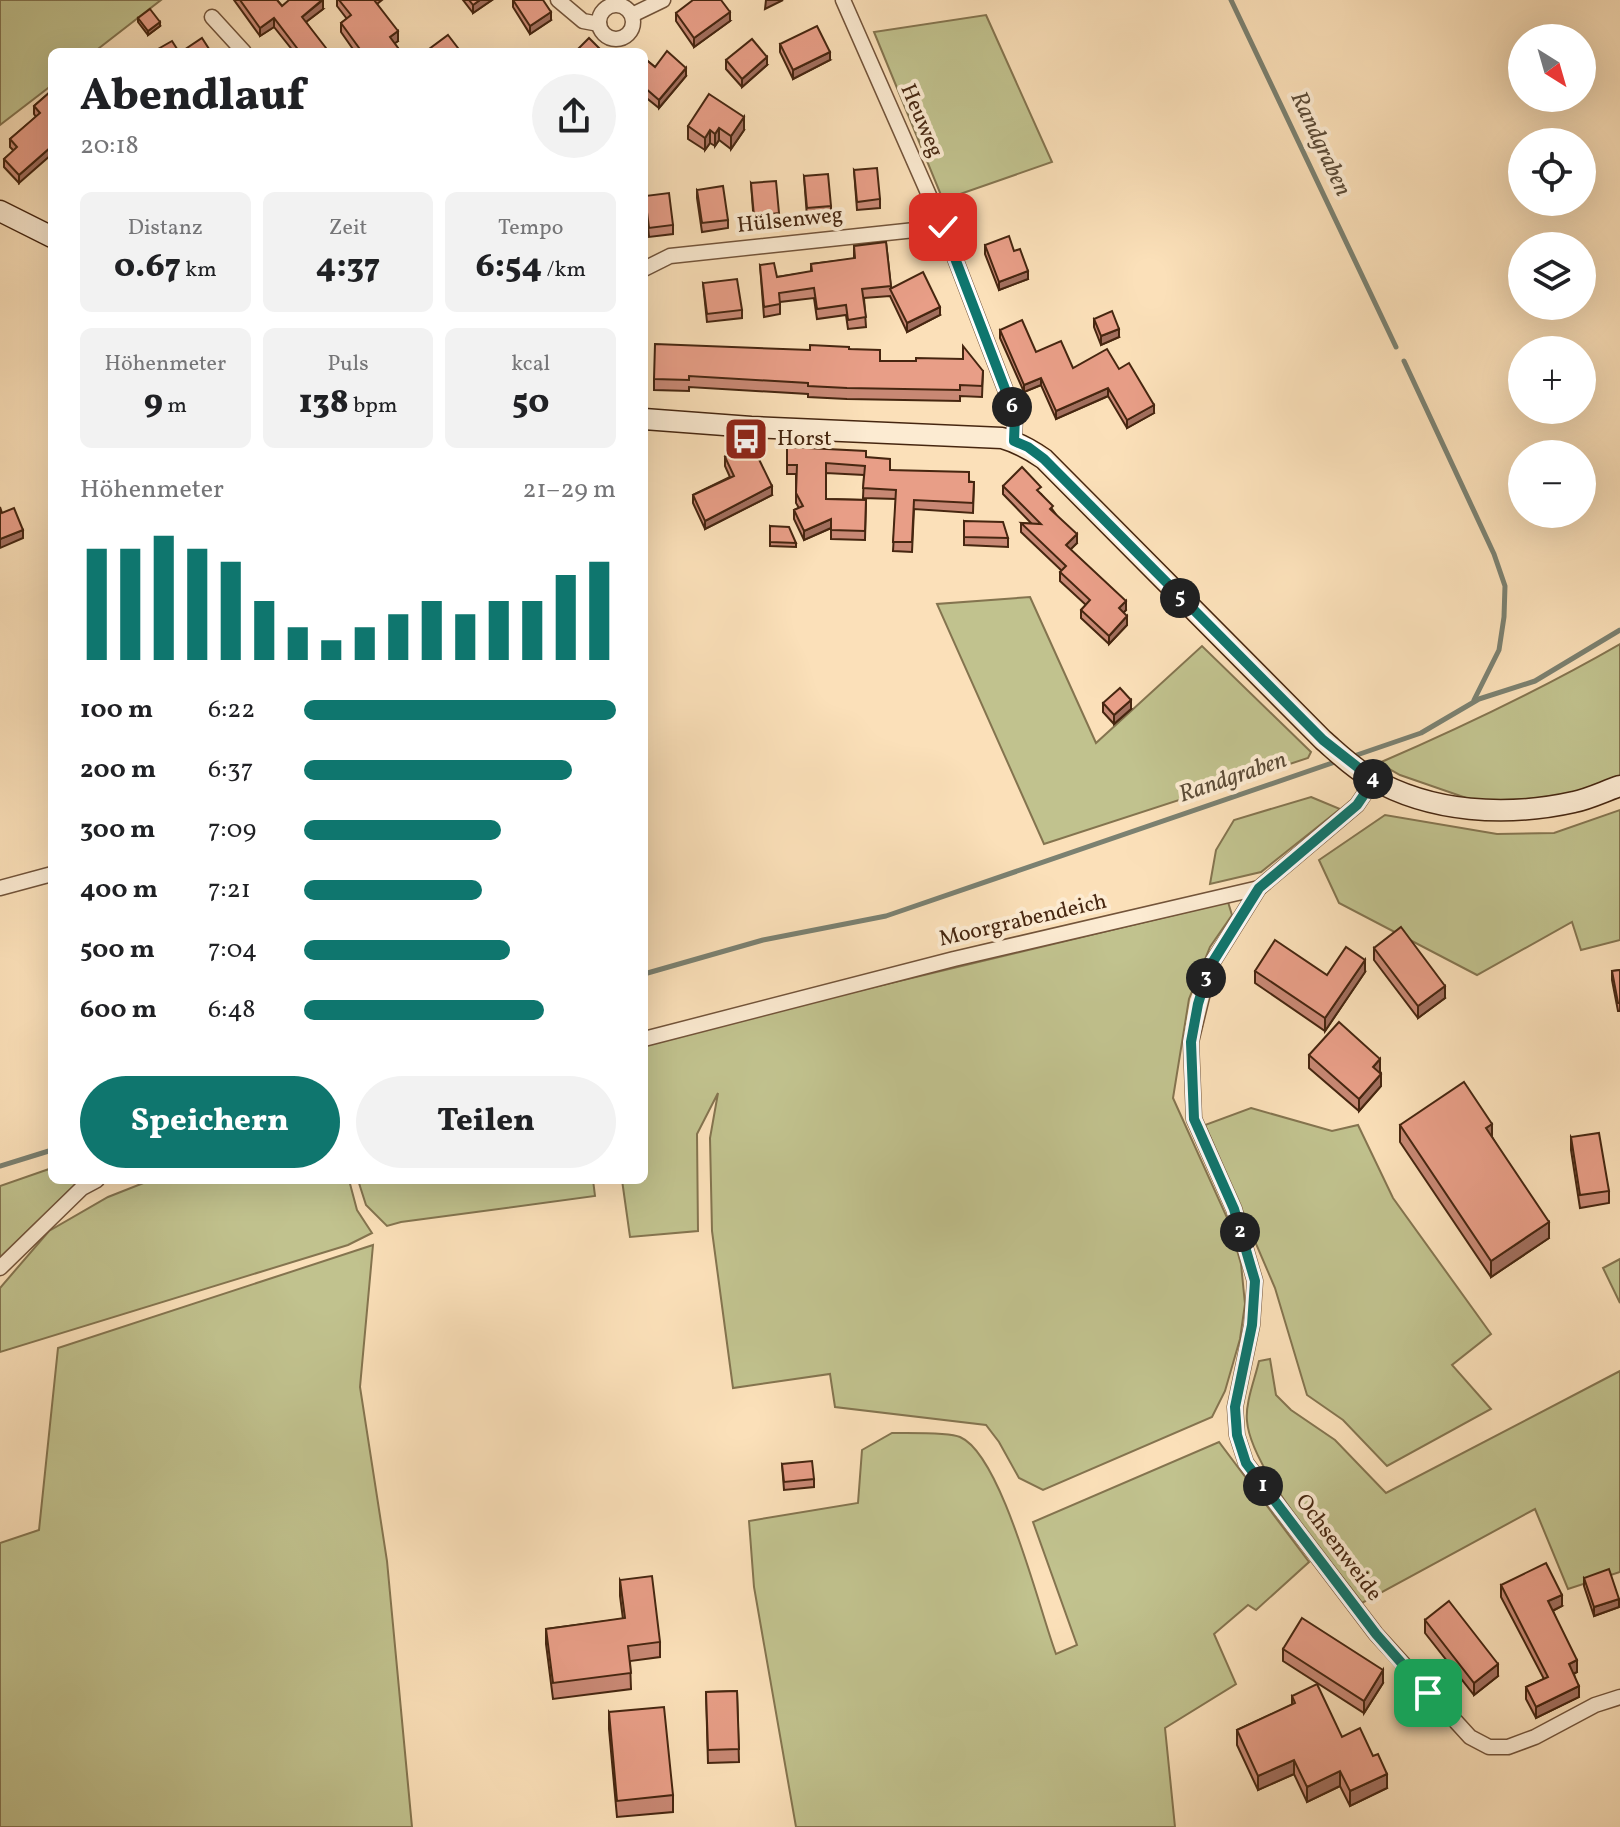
<!DOCTYPE html>
<html lang="de">
<meta charset="utf-8">
<style>
body{margin:0;font-family:Vollkorn,serif;background:#f2f2f2;color:#202124;height:100vh;display:flex;flex-direction:column;font-size:30px;white-space:nowrap}
*{box-sizing:border-box;margin:0}
p{font-size:26px;color:#757577}
.icon{flex:none;width:44px;height:44px;fill:none;stroke:currentColor;stroke-width:2;stroke-linecap:round;stroke-linejoin:round}
.map{position:relative;flex:1;overflow:hidden}
.sheet{position:absolute;left:48px;top:48px;width:600px;height:1136px;display:flex;flex-direction:column;background:#fff;border-radius:12px;box-shadow:0 8px 32px #0002}
.sheet>*{flex:none}
.needle{width:52px;rotate:143deg}
.tools{position:absolute;left:1508px;top:24px;display:grid;gap:16px}
.tools a{display:grid;place-items:center;width:88px;height:88px;border-radius:50%;background:#fff;box-shadow:0 8px 32px #0002;font-size:40px}
.pin{position:absolute;display:grid;place-items:center;width:68px;height:68px;color:#fff;margin:-34px;border-radius:16px;box-shadow:0 4px 12px #0006}
.km{position:absolute;width:40px;height:40px;margin:-20px;border-radius:50%;background:#222;color:#fff;font-size:22px;line-height:40px;text-align:center}
.round{display:grid;place-items:center;flex:none;width:84px;height:84px;border-radius:42px;background:#f2f2f2}
.head{display:flex;align-items:center;justify-content:space-between;height:136px;padding:0 32px}
h1{font-size:44px;font-weight:800;line-height:60px}
.stats{display:grid;grid-template-columns:repeat(3,1fr);gap:12px;height:136px;padding:8px 32px}
.stats div{display:grid;align-content:center;border-radius:12px;background:#f2f2f2;text-align:center}
.stats b{font-size:34px;font-weight:800}
.stats small{font-size:22px;font-weight:400}
.stats p{font-size:22px}
.chart{height:224px;padding:16px 32px}
.chart p{display:flex;justify-content:space-between}
.chart svg{width:100%;height:144px;margin-top:8px;stroke:#0f766e;stroke-width:6}
.cta{display:flex;gap:16px;margin-top:auto;padding:16px 32px}
.cta a{flex:1;height:92px;border-radius:48px;background:#0f766e;color:#fff;font-size:32px;font-weight:800;line-height:92px;text-align:center}
.cta a+a{background:#f2f2f2;color:#202124}
ul{padding:0 32px;list-style:none;font-size:26px}
li{display:grid;grid-template-columns:128px 96px 1fr;align-items:center;height:60px}
li i{height:20px;border-radius:10px;background:#0f766e}
.map>svg:first-child{display:block}
.green{fill:#c1c28e;stroke:#84744f;stroke-width:2}
.lines{fill:none;stroke-linecap:round;stroke-linejoin:round}
.stream{stroke:#7b8171;stroke-width:5}
.street-casing{stroke:#73543a;stroke-width:17}
.secondary-casing{stroke:#462610;stroke-width:23}
.street{stroke:#fcebd2;stroke-width:14}
.secondary{stroke:#fcebd2;stroke-width:20}
.wall{fill:#c88874;stroke:#462610;stroke-width:2}
.shaded-wall{fill:#a26f5e;stroke:#462610;stroke-width:2}
.building{fill:#e89e87;stroke:#462610;stroke-width:2}
.route-casing{stroke:#fff;stroke-width:16}
.route{stroke:#0f766e;stroke-width:10}
.labels{text-anchor:middle;dominant-baseline:central;stroke-width:8;stroke-linejoin:round;paint-order:stroke}
.street-label{font-size:22px;fill:#462610;stroke:#fcebd2}
.poi-label{font-size:22px;fill:#462610;stroke:#fcebd2;text-anchor:start}
.water-label{font-size:24px;font-style:italic;fill:#5c4c38;stroke:#fcebd2}
</style>
<div class="map">
<svg width="1620" height="1827" viewBox="0 0 1620 1827">
<rect width="100%" height="100%" fill="#fbe0b9"/>
<filter id="stains"><feTurbulence type="fractalNoise" baseFrequency=".0025" numOctaves="4"/><feColorMatrix values="0 0 0 0 .2 0 0 0 0 .09 0 0 0 0 .02 0 0 0 .5 -.17"/></filter>
<radialGradient id="worn" r=".72"><stop offset=".6" stop-color="#630" stop-opacity="0"/><stop offset="1" stop-color="#630" stop-opacity=".3"/></radialGradient>
<g class="green">
<polygon points="0,0 161,0 94,52 52,52 52,85 0,125"/>
<polygon points="986,15 1052,162 943,200 874,32"/>
<polygon points="1030,597 1096,743 1202,646 1311,752 1308,758 1044,844 937,604"/>
<path d="M1620,644V778L1574,797L1475,801L1400,775L1379,763C1462,727 1542,689 1620,644Z"/>
<polygon points="1311,797 1340,809 1261,872 1210,884 1216,850 1234,820"/>
<polygon points="1620,810 1620,940 1581,950 1572,922 1477,975 1339,903 1319,860 1385,815 1497,834 1554,833"/>
<polygon points="1228,902 1232,915 1210,947 1189,999 1173,1098 1229,1222 1241,1264 1245,1304 1240,1339 1225,1391 1212,1417 1043,1490 1019,1478 999,1442 986,1425 835,1407 830,1374 733,1388 712,1231 710,1138 718,1093 697,1134 698,1231 630,1237 622,1180 644,1180 644,1044 662,1038"/>
<polygon points="1251,1108 1332,1131 1358,1125 1393,1198 1491,1334 1452,1365 1491,1409 1387,1466 1343,1420 1307,1395 1275,1288 1205,1125"/>
<polygon points="52,1168 52,1180 80,1180 0,1258 0,1186"/>
<polygon points="151,1180 349,1180 357,1210 372,1233 348,1245 0,1352 0,1288 49,1231 108,1197"/>
<polygon points="358,1180 593,1180 595,1196 401,1222 387,1226 366,1205"/>
<polygon points="373,1245 360,1387 387,1561 412,1827 0,1827 0,1543 39,1530 58,1348"/>
<polygon points="1620,1259 1620,1303 1603,1268"/>
<path d="M1270,1359L1276,1395L1291,1410L1335,1440L1386,1493L1620,1371V1572L1568,1589L1535,1509L1362,1603C1331,1561 1251,1470 1247,1421C1245,1403 1255,1379 1259,1361Z"/>
<path d="M892,1433C907,1433 949,1432 960,1437C1002,1455 1039,1609 1056,1654L1077,1645L1033,1522L1219,1442L1309,1562L1256,1610L1248,1605L1214,1634L1236,1684L1165,1728L1175,1827H796L754,1587L749,1521L858,1503L862,1450Z"/>
</g>
<g class="lines">
<g class="stream">
<polyline points="1231,0 1396,347"/>
<polyline points="1404,361 1494,554 1505,586 1504,617 1499,650 1474,700"/>
<polyline points="1351,757 1421,733 1479,699 1535,681 1620,630"/>
<polyline points="644,974 763,940 886,916 1338,761"/>
<polyline points="0,1166 52,1150"/>
</g>
<g class="street-casing">
<g id="street">
<polyline points="558,0 583,21 599,24"/>
<polyline points="843,0 943,227 1015,415 1014,441"/>
<circle cx="616" cy="22" r="17"/>
<polyline points="632,15 663,0"/>
<polyline points="212,17 244,52"/>
<polyline points="644,269 670,256 943,227"/>
<polyline points="0,888 52,874"/>
<polyline points="1259,888 1209,968 1191,1042 1194,1119 1234,1209 1255,1281 1252,1325 1235,1407 1237,1435 1246,1463 1376,1634 1470,1737 1489,1747 1508,1747 1535,1737 1595,1705 1620,1697"/>
<polyline points="644,1039 954,959 1259,888 1357,805 1374,780"/>
<polyline points="0,1268 82,1188 97,1180"/>
</g>
</g>
<g class="secondary-casing">
<g id="secondary">
<polyline points="0,211 52,237"/>
<path d="M644,419L751,427L1002,438C1019,443 1030,449 1044,459L1323,740C1338,753 1353,768 1371,778C1431,813 1507,817 1574,802C1589,799 1605,791 1620,786"/>
</g>
</g>
<use href="#street" class="street"/>
<use href="#secondary" class="secondary"/>
</g>
<g class="wall">
<polygon points="234,0 277,0 282,6 323,9 306,22 326,52 294,52 274,27 260,36"/>
<polygon points="337,0 382,0 377,4 398,41 394,43 401,52 355,52 341,32 341,23 347,19 337,6"/>
<polygon points="463,0 492,0 473,13"/>
<polygon points="513,0 551,20 530,34 513,7"/>
<polygon points="676,13 730,21 694,47 676,21"/>
<polygon points="138,18 160,26 148,35 138,22"/>
<polygon points="780,44 830,60 793,79 780,52"/>
<polygon points="644,58 655,67 686,76 659,108 644,96"/>
<polygon points="726,60 767,65 742,87 726,69"/>
<polygon points="50,92 19,183 4,167 4,159 14,151 10,147 10,139 36,117 34,114 34,106"/>
<polygon points="688,126 744,130 731,149 719,140 715,146 710,143 705,150 688,139"/>
<polygon points="854,170 880,199 880,208 857,210"/>
<polygon points="804,176 831,206 831,214 807,217"/>
<polygon points="751,183 779,213 779,222 754,224"/>
<polygon points="697,190 728,220 728,228 702,232 697,198"/>
<polygon points="645,196 673,225 673,234 649,237"/>
<polygon points="886,242 891,288 940,315 907,332 890,296 864,298 866,327 848,329 846,315 817,319 814,298 780,302 780,314 764,317 760,265 777,277 811,272 811,264 854,259 854,246"/>
<polygon points="985,245 1014,251 1028,279 999,290 985,254"/>
<polygon points="703,283 742,310 742,318 707,322"/>
<polygon points="1094,319 1119,337 1101,345 1094,327"/>
<polygon points="1000,330 1036,352 1073,368 1119,369 1154,413 1127,428 1108,396 1056,419 1041,385 1024,392 1000,338"/>
<polygon points="849,349 880,361 983,371 982,397 960,396 960,401 847,399 808,397 808,394 689,387 689,391 654,390 654,379 810,350"/>
<polygon points="787,447 866,457 890,470 974,482 973,513 914,509 912,552 893,551 896,499 863,498 864,475 826,473 826,499 866,500 865,540 831,539 831,528 804,540 794,519 794,510 799,508 796,503 796,474 787,474"/>
<polygon points="725,457 772,495 705,529 693,503 693,495 730,477 725,466"/>
<polygon points="1003,486 1041,494 1077,543 1070,549 1126,610 1123,613 1127,625 1109,644 1081,618 1081,610 1086,605 1060,581 1060,572 1062,571 1021,532 1021,523 1032,524 1003,494"/>
<polygon points="964,521 1008,538 1008,547 964,545"/>
<polygon points="770,526 796,543 796,547 770,546"/>
<polygon points="1103,703 1131,709 1114,724 1103,712"/>
<polygon points="1374,948 1445,998 1418,1018 1374,960"/>
<polygon points="1620,970 1620,1011 1618,1011 1612,980 1612,971"/>
<polygon points="1255,971 1327,975 1365,972 1325,1031 1255,983"/>
<polygon points="1309,1055 1380,1071 1381,1086 1359,1111 1309,1068"/>
<polygon points="1400,1125 1492,1137 1549,1238 1491,1277 1400,1142"/>
<polygon points="1571,1137 1609,1191 1609,1203 1580,1208 1571,1150"/>
<polygon points="782,1464 814,1479 814,1487 784,1490"/>
<polygon points="1584,1578 1619,1607 1594,1616 1584,1586"/>
<polygon points="620,1580 660,1642 660,1657 630,1661 631,1689 553,1699 546,1644 546,1629 623,1619 620,1596"/>
<polygon points="1501,1585 1562,1606 1553,1611 1577,1672 1574,1674 1579,1697 1536,1718 1526,1699 1526,1687 1544,1679 1501,1597"/>
<polygon points="1425,1620 1498,1676 1474,1695 1425,1633"/>
<polygon points="1283,1649 1383,1683 1364,1713 1283,1661"/>
<polygon points="737,1691 739,1762 708,1763 706,1692"/>
<polygon points="1292,1696 1342,1737 1387,1788 1350,1806 1340,1786 1307,1802 1294,1774 1258,1790 1237,1745 1237,1730 1292,1705"/>
<polygon points="609,1712 673,1795 673,1812 617,1817 609,1729"/>
</g>
<g class="shaded-wall">
<polygon points="323,0 323,9 302,25 302,17"/>
<polygon points="480,0 492,0 473,13 473,5"/>
<polygon points="766,0 783,0 765,9"/>
<polygon points="551,12 551,20 530,34 530,26"/>
<polygon points="730,12 730,21 694,47 694,38"/>
<polygon points="274,18 274,27 260,36 260,28"/>
<polygon points="160,22 160,26 148,35 148,31"/>
<polygon points="398,31 398,41 390,47 390,37"/>
<polygon points="830,52 830,60 793,79 793,70"/>
<polygon points="767,57 767,65 742,87 742,79"/>
<polygon points="686,68 686,76 659,108 659,100"/>
<polygon points="744,117 744,130 731,149 731,136"/>
<polygon points="719,128 719,140 715,146 715,134"/>
<polygon points="710,130 710,143 705,150 705,138"/>
<polygon points="52,146 52,154 19,183 19,175"/>
<polygon points="1028,271 1028,279 999,290 999,282"/>
<polygon points="940,307 940,315 907,332 907,323"/>
<polygon points="1119,329 1119,337 1101,345 1101,336"/>
<polygon points="1041,378 1041,385 1024,392 1024,385"/>
<polygon points="1108,388 1108,396 1056,419 1056,411"/>
<polygon points="1154,405 1154,413 1127,428 1127,420"/>
<polygon points="772,486 772,495 705,529 705,521"/>
<polygon points="831,519 831,528 804,540 804,531"/>
<polygon points="23,530 23,538 0,548 0,539"/>
<polygon points="1077,534 1077,543 1066,554 1066,545"/>
<polygon points="1126,601 1126,610 1119,617 1119,608"/>
<polygon points="1127,616 1127,625 1109,644 1109,636"/>
<polygon points="1131,700 1131,709 1114,724 1114,715"/>
<polygon points="1365,960 1365,972 1325,1031 1325,1018"/>
<polygon points="1445,986 1445,998 1418,1018 1418,1006"/>
<polygon points="1380,1059 1380,1071 1373,1079 1373,1067"/>
<polygon points="1381,1074 1381,1086 1359,1111 1359,1099"/>
<polygon points="1492,1124 1492,1141 1486,1128"/>
<polygon points="1549,1222 1549,1238 1491,1277 1491,1261"/>
<polygon points="1562,1595 1562,1606 1548,1613 1548,1601"/>
<polygon points="1619,1599 1619,1607 1594,1616 1594,1607"/>
<polygon points="1577,1660 1577,1672 1569,1676 1569,1664"/>
<polygon points="1498,1664 1498,1676 1474,1695 1474,1683"/>
<polygon points="1383,1670 1383,1683 1364,1713 1364,1701"/>
<polygon points="1579,1686 1579,1697 1536,1718 1536,1707"/>
<polygon points="1294,1760 1294,1774 1258,1790 1258,1776"/>
<polygon points="1340,1771 1340,1786 1307,1802 1307,1787"/>
<polygon points="1387,1774 1387,1788 1350,1806 1350,1791"/>
</g>
<g class="building">
<polygon points="240,0 277,0 282,6 289,0 322,0 302,17 326,48 321,52 300,52 274,18 260,28"/>
<polygon points="339,0 374,0 398,31 390,37 401,52 362,52 341,23 351,15"/>
<polygon points="469,0 480,0 473,5"/>
<polygon points="513,0 543,0 551,12 530,26"/>
<polygon points="693,0 721,0 730,12 694,38 676,13"/>
<polygon points="150,9 160,22 148,31 138,18"/>
<polygon points="817,26 830,52 793,70 780,44"/>
<polygon points="448,35 461,52 425,52"/>
<polygon points="202,38 211,52 181,52"/>
<polygon points="589,38 603,52 575,52"/>
<polygon points="752,39 767,57 742,79 726,60"/>
<polygon points="172,41 179,52 160,52 158,49"/>
<polygon points="667,51 686,68 659,100 644,87 644,58 655,67"/>
<polygon points="50,92 52,94 52,146 19,175 4,159 17,147 10,139 40,113 34,106"/>
<polygon points="709,94 744,117 731,136 719,128 715,134 710,130 705,138 688,126"/>
<polygon points="877,168 880,199 857,202 854,170"/>
<polygon points="828,174 831,206 807,208 804,176"/>
<polygon points="776,181 779,213 754,216 751,183"/>
<polygon points="723,186 728,220 702,223 697,190"/>
<polygon points="669,193 673,225 649,228 645,196"/>
<polygon points="1009,236 1014,251 1020,249 1028,271 999,282 985,245"/>
<polygon points="886,242 891,286 862,289 866,317 848,320 846,305 817,309 814,288 779,293 780,304 764,307 760,265 774,263 777,277 812,271 811,264 855,258 854,246"/>
<polygon points="923,272 940,307 907,323 890,289"/>
<polygon points="737,279 742,310 707,314 703,283"/>
<polygon points="1112,311 1119,329 1101,336 1094,319"/>
<polygon points="1022,320 1036,352 1061,341 1073,368 1107,349 1119,369 1129,363 1154,405 1127,420 1108,388 1056,411 1041,378 1024,385 1000,330"/>
<polygon points="655,344 810,350 810,345 849,347 849,349 880,350 880,361 916,361 916,358 963,359 963,346 983,371 982,386 960,385 960,390 847,388 808,386 808,383 689,376 689,380 654,379"/>
<polygon points="752,445 772,486 705,521 693,495 734,476 725,457"/>
<polygon points="787,447 866,451 866,457 890,459 890,470 969,472 969,482 974,482 973,503 914,500 912,542 893,542 896,490 863,488 865,466 826,463 826,499 866,500 865,531 831,530 831,519 804,531 794,510 803,506 796,493 797,465 787,465"/>
<polygon points="1022,467 1041,487 1037,490 1053,506 1050,509 1077,534 1066,545 1126,601 1119,608 1127,616 1109,636 1081,610 1090,600 1060,572 1066,566 1021,523 1041,524 1003,486"/>
<polygon points="0,507 2,513 14,508 23,530 0,539"/>
<polygon points="964,521 1003,522 1008,538 964,537"/>
<polygon points="770,526 789,527 796,543 770,542"/>
<polygon points="1120,688 1131,700 1114,715 1103,703"/>
<polygon points="1401,927 1445,986 1418,1006 1374,948"/>
<polygon points="1275,940 1327,975 1346,947 1365,960 1325,1018 1255,971"/>
<polygon points="1620,970 1620,1003 1618,1003 1612,971"/>
<polygon points="1339,1022 1380,1059 1373,1067 1381,1074 1359,1099 1309,1055"/>
<polygon points="1464,1082 1492,1124 1486,1128 1549,1222 1491,1261 1400,1125"/>
<polygon points="1599,1133 1609,1191 1580,1195 1571,1137"/>
<polygon points="812,1461 814,1479 784,1482 782,1464"/>
<polygon points="1546,1563 1562,1595 1548,1601 1577,1660 1569,1664 1579,1686 1536,1707 1526,1687 1548,1677 1501,1585"/>
<polygon points="1609,1569 1619,1599 1594,1607 1584,1578"/>
<polygon points="652,1576 660,1642 628,1646 631,1673 553,1683 546,1629 625,1618 620,1580"/>
<polygon points="1449,1601 1498,1664 1474,1683 1425,1620"/>
<polygon points="1302,1618 1383,1670 1364,1701 1283,1649"/>
<polygon points="1317,1684 1342,1737 1360,1728 1373,1756 1378,1754 1387,1774 1350,1791 1340,1771 1307,1787 1294,1760 1258,1776 1237,1730 1295,1703 1292,1696"/>
<polygon points="737,1691 739,1749 708,1750 706,1692"/>
<polygon points="664,1707 673,1795 617,1801 609,1712"/>
</g>
<g class="lines">
<g class="route-casing">
<polyline id="route" points="943,227 1015,415 1014,441 1028,447 1044,459 1323,740 1374,780 1357,805 1259,888 1209,968 1198,1004 1191,1042 1194,1119 1234,1209 1255,1281 1252,1325 1235,1407 1237,1435 1246,1463 1376,1634 1428,1693"/>
</g>
<use href="#route" class="route"/>
</g>
<defs>
<g id="bus-square" transform="scale(2.3)"><rect x="-9" y="-9" width="18" height="18" rx="4" fill="#8f2418" stroke="#fcebd2"/><path d="M-5-6H5V4H4V6H2V4H-2V6H-4V4H-5ZM-3.5-4V0h7V-4ZM-3.5 1.2v1.5H-2V1.2ZM2 1.2v1.5H3.5V1.2Z" fill="#fff"/></g>
</defs>
<g fill-rule="evenodd">
<use href="#bus-square" x="746" y="439"/>
</g>
<g class="labels">
<g class="street-label">
<text transform="translate(921 121) rotate(67)">Heuweg</text>
<text transform="translate(790 221) rotate(-6)">Hülsenweg</text>
<text transform="translate(1023 921) rotate(-13)">Moorgrabendeich</text>
<text transform="translate(1338 1548) rotate(53)">Ochsenweide</text>
</g>
<g class="poi-label">
<text x="777" y="439">Horst</text>
</g>
<g class="water-label">
<text transform="translate(1320 144) rotate(65)">Randgraben</text>
<text transform="translate(1233 778) rotate(-19)">Randgraben</text>
</g>
</g>
<rect width="100%" height="100%" filter="url(#stains)"/>
<rect width="100%" height="100%" fill="url(#worn)"/>
</svg>
<div class="tools">
<a><svg class="needle" viewBox="-14 -14 28 28"><path d="M0-13l5 13h-10z" fill="#e53935"/><path d="M0 13l5-13h-10z" fill="#757577"/></svg></a>
<a><svg class="icon" aria-label="locate" viewBox="0 0 24 24"><circle cx="12" cy="12" r="6"/><path d="M12 2v4M12 18v4M2 12h4M18 12h4"/></svg></a>
<a><svg class="icon" aria-label="layers" viewBox="0 0 24 24"><path d="M12 4l9 5-9 5-9-5zM3 14l9 5 9-5"/></svg></a>
<a>+</a>
<a>−</a>
</div>
<div class="pin" style="left:1428px;top:1693px;background:#1e9e55"><svg class="icon" aria-label="arrive" viewBox="0 0 24 24"><path d="M6 21V4h12l-3 4 3 4H6"/></svg></div>
<div class="pin" style="left:943px;top:227px;background:#d93025"><svg class="icon" aria-label="check" viewBox="0 0 24 24"><path d="M5 12l5 5 9-10"/></svg></div>
<b class="km" style="left:1263px;top:1486px">1</b>
<b class="km" style="left:1240px;top:1232px">2</b>
<b class="km" style="left:1206px;top:978px">3</b>
<b class="km" style="left:1373px;top:779px">4</b>
<b class="km" style="left:1180px;top:598px">5</b>
<b class="km" style="left:1012px;top:407px">6</b>
<section class="sheet">
<div class="head"><div><h1>Abendlauf</h1><p>20:18</p></div><a class="round"><svg class="icon" aria-label="share" viewBox="0 0 24 24"><path d="M12 15V3M7 8l5-5 5 5M5 13v7h14v-7"/></svg></a></div>
<div class="stats">
<div><p>Distanz</p><b>0.67<small> km</small></b></div>
<div><p>Zeit</p><b>4:37</b></div>
<div><p>Tempo</p><b>6:54<small> /km</small></b></div>
</div>
<div class="stats">
<div><p>Höhenmeter</p><b>9<small> m</small></b></div>
<div><p>Puls</p><b>138<small> bpm</small></b></div>
<div><p>kcal</p><b>50</b></div>
</div>
<div class="chart"><p><span>Höhenmeter</span>21–29 m</p>
<svg viewBox="0 0 160 44" preserveAspectRatio="none"><path d="M5 44V10M15 44V10M25 44V6M35 44V10M45 44V14M55 44V26M65 44V34M75 44V38M85 44V34M95 44V30M105 44V26M115 44V30M125 44V26M135 44V26M145 44V18M155 44V14"/></svg>
</div>
<ul>
<li><b>100 m</b>6:22<i style="width:100%"></i></li>
<li><b>200 m</b>6:37<i style="width:86%"></i></li>
<li><b>300 m</b>7:09<i style="width:63%"></i></li>
<li><b>400 m</b>7:21<i style="width:57%"></i></li>
<li><b>500 m</b>7:04<i style="width:66%"></i></li>
<li><b>600 m</b>6:48<i style="width:77%"></i></li>
</ul>
<div class="cta"><a>Speichern</a><a>Teilen</a></div>
</section>
</div>
